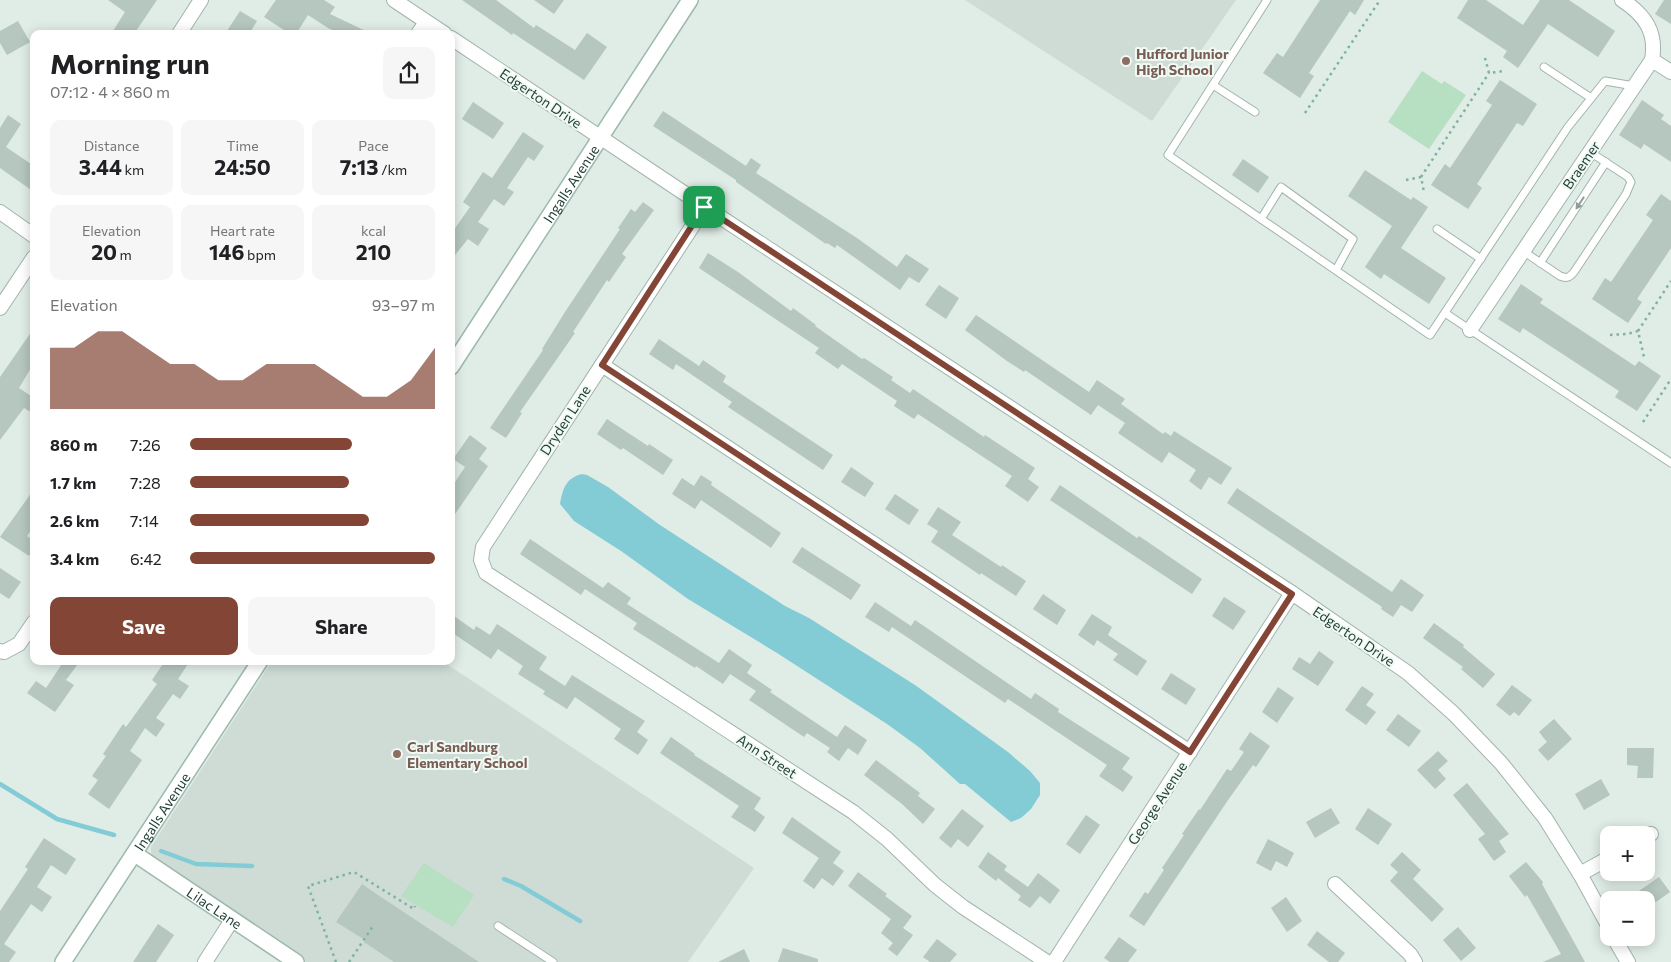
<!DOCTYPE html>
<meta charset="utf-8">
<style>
body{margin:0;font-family:Commissioner,sans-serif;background:#f6f6f6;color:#202124;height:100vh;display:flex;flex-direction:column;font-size:19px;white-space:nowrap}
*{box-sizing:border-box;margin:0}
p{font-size:16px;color:#757577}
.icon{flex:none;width:28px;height:28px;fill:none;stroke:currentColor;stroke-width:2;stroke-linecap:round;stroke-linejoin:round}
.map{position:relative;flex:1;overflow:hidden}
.side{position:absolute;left:30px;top:30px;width:425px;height:635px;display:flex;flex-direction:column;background:#fff;border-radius:10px;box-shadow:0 2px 12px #0003}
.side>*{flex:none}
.controls{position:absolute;left:1600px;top:826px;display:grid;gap:10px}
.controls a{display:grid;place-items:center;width:55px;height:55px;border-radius:10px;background:#fff;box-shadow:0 2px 12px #0003;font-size:25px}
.pin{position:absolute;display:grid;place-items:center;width:42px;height:42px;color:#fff;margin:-21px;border-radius:10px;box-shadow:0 2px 8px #0006}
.round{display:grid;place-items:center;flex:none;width:52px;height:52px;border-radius:10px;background:#f6f6f6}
.head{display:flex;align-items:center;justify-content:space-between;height:85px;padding:0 20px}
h1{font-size:28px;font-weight:700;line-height:38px}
.metrics{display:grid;grid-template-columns:repeat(3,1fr);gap:8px;height:85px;padding:5px 20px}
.metrics div{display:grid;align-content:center;border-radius:10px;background:#f6f6f6;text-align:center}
.metrics b{font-size:21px;font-weight:700}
.metrics small{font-size:14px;font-weight:400}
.metrics p{font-size:14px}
.chart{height:140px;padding:10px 20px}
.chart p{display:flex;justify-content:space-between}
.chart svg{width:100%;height:90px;margin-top:5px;fill:#834636;opacity:.7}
.cta{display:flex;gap:10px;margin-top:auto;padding:10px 20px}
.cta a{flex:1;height:58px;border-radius:10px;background:#834636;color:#fff;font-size:20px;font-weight:700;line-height:58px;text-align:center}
.cta a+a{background:#f6f6f6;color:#202124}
ul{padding:0 20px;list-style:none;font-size:16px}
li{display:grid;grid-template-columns:80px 60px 1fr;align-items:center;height:38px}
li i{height:12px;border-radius:6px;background:#834636}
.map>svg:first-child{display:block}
.built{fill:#cedcd5}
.green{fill:#b7dfc1}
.water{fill:#83ccd6}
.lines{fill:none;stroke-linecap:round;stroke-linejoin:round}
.stream{stroke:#83ccd6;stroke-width:4.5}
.building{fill:#b5c7bf}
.lane-casing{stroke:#a2b4ad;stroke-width:9}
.street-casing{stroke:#a2b4ad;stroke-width:16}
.secondary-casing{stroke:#9db9ae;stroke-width:18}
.path{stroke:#7eb3a0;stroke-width:2.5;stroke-dasharray:2.5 4;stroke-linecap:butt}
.lane{stroke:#fff;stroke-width:7}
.street{stroke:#fff;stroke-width:14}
.secondary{stroke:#fff;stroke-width:15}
.oneway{fill:#8f9e9a}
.route-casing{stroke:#fff;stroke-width:10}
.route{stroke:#834636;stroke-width:6}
.education-dot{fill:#8d6e63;stroke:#f1f9f4;stroke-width:2}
.labels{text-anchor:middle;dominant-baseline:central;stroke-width:4;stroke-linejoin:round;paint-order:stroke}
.education-label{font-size:14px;font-weight:bold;fill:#785e54;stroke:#f1f9f4;text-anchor:start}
.street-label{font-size:14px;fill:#1f3e35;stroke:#f1f9f4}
</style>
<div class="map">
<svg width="1671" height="962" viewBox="0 0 1671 962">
<rect width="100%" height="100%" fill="#e0ece6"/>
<g class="built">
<polygon points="965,0 1236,0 1152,121"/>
<polygon points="272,661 442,661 754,868 688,962 306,962 157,864 151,856 151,847"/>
</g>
<g class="green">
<polygon points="1422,71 1442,84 1444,81 1466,95 1429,149 1388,122"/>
<polygon points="424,863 474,895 453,927 401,896"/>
</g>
<path class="water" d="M582,474L587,475L608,487L660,525L785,606L809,618L915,685L1008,752L1030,771L1040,783V795L1031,809L1021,818L1011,822L965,784H960L920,748L887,724L777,653L688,599L621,551L574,521L560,504C563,488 566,478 582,474Z"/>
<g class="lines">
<g class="stream">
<polyline points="0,784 57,819 114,835"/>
<polyline points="161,851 196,864 252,866"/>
<polyline points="504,879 521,886 580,921"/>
</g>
</g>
<g class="building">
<polygon points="108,0 157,0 134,34 111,34 125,12"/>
<polygon points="276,0 324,0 335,7 330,14 372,34 341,34 328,28 308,15 296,34 290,34 264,17"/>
<polygon points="462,0 496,0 534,28 536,25 575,50 587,33 607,47 584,80 513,33 512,35"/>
<polygon points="534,0 564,0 554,14"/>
<polygon points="1320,0 1364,0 1355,15 1350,11 1309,73 1314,76 1300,98 1263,73 1277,53 1283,57"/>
<polygon points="1468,0 1486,0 1523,25 1540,0 1569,0 1615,31 1598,57 1548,24 1518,68 1503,57 1507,51 1457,18"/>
<polygon points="1664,0 1671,0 1671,24 1655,14"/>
<polygon points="240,11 257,21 249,34 225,34"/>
<polygon points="18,21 30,42 7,55 0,43 0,31"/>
<polygon points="1500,80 1537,104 1523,126 1517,123 1477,184 1482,188 1468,209 1431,185 1445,164 1450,168 1492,105 1486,101"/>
<polygon points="1642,100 1664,115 1661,119 1671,126 1671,162 1644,144 1641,149 1619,135"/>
<polygon points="473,102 504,123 493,139 462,119"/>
<polygon points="663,111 746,166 751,158 761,165 756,173 857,238 897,267 906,254 929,269 919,283 909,277 900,290 837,245 835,248 827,243 826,244 736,182 736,180 653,126"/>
<polygon points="8,115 21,124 6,147 34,166 34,192 0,168 0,128"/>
<polygon points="523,132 544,146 534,161 528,157 507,188 514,192 504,206 494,199 478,222 489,229 478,246 468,239 451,260 451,234 470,207 463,202 483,172 492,178"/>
<polygon points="1243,159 1269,177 1258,193 1232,175"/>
<polygon points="1365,170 1411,200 1413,197 1428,207 1401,248 1446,278 1429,304 1384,274 1381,279 1365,267 1392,226 1348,196"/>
<polygon points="1661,194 1671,201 1671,248 1637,299 1642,302 1628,323 1592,299 1605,278 1611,282 1653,220 1646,215"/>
<polygon points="643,202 654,210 622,254 626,257 609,282 607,280 573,332 575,333 520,412 522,413 506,438 490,428 543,350 542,349 565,312 620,229 618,228 631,209 635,212"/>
<polygon points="708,253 738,272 791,311 793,308 816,325 815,326 862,359 864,358 893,377 891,380 910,393 913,389 984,437 985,435 1035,468 1028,479 1039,487 1028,502 1005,486 1012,476 918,414 914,419 894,406 897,401 842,364 838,369 815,353 819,348 699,268"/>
<polygon points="1521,284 1543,299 1540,303 1635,366 1639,361 1661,376 1637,411 1615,397 1619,391 1523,328 1520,333 1498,319"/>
<polygon points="939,285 959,298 946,319 925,305"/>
<polygon points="976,315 1089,392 1097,380 1125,399 1121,404 1163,434 1165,432 1171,436 1174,431 1232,468 1221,485 1209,477 1201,490 1189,481 1196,470 1169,452 1162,463 1118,433 1125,423 1098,405 1091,415 1025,370 1024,372 1007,361 965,330"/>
<polygon points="34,328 34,363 19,388 34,398 34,414 24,408 0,440 0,377"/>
<polygon points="659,339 699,366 703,360 726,376 723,382 833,455 823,470 728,407 732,402 676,364 673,370 649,354"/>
<polygon points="607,419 648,446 649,444 673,460 663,475 623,448 621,450 597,434"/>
<polygon points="470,435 487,448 479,459 488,466 451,520 451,488 465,467 453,459"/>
<polygon points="851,467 874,483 865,497 841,482"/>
<polygon points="701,475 712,482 711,485 781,533 771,548 701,500 695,509 672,494 682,478 694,486"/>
<polygon points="1060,485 1137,538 1139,536 1202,579 1192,594 1050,500"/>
<polygon points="1237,488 1392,592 1401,579 1424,595 1412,612 1401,605 1393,617 1381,609 1382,607 1227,503"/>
<polygon points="34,489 34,526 27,536 34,541 34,549 29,556 0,537"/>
<polygon points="895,494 919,510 909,525 885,509"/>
<polygon points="938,507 961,522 952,535 1001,567 1002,565 1026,581 1016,596 981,573 980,575 931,542 938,531 927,524"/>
<polygon points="530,539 603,588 608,582 631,598 627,604 719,663 729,649 752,665 747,673 772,690 770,692 837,737 845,725 867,740 858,755 848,748 839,761 827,752 830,748 807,733 804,737 749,700 756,691 730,674 723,684 696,666 695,668 633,629 637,623 585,589 581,595 520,554"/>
<polygon points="802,547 861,585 851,600 792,562"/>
<polygon points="0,568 21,582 9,599 0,593"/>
<polygon points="1043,594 1066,610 1057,625 1033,609"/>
<polygon points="1224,597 1246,611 1233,630 1212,616"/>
<polygon points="875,602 911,626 915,620 1031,699 1035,693 1059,709 1058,712 1130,758 1122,769 1133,777 1123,792 1099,776 1107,765 1008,699 1005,703 892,627 889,632 865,617"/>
<polygon points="451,614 474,630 476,626 490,635 497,624 547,657 539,669 565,686 572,675 645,721 637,732 648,740 638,755 614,739 621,729 575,697 567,709 543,694 545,691 518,674 523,666 498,649 491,659 451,632"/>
<polygon points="1092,614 1112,627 1108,635 1147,661 1137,676 1113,660 1118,654 1097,640 1094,646 1078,635"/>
<polygon points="1434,623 1464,645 1463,647 1495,674 1483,688 1461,669 1463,667 1423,638"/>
<polygon points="1319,651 1334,662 1318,686 1292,669 1299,657 1310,664"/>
<polygon points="64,661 80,661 66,680 74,685 55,712 27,693 36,681 46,688"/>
<polygon points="165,661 190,661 178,679 189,686 180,699 173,694 156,718 165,724 156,737 145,728 130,751 142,760 109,809 88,794 98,780 92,776 106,756 103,754 123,724 126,727 157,684 152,680"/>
<polygon points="1171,673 1196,689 1186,705 1161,689"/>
<polygon points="1512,685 1532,700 1519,716 1514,712 1510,716 1496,705"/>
<polygon points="1362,686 1374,694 1366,705 1376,712 1366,725 1345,710"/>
<polygon points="1278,687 1294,698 1277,723 1262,712"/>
<polygon points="1398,714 1421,731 1409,747 1386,730"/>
<polygon points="1554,719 1572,739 1548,761 1538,750 1547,742 1539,732"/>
<polygon points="1250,732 1270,746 1256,767 1253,765 1226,803 1144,926 1129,916 1145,892 1148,894 1164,870 1162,868 1184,835 1182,834 1199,809 1200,810 1227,769 1231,771 1244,752 1239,749"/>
<polygon points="671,737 695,754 694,755 761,798 754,809 765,817 755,832 731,817 739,806 660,753"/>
<polygon points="1627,748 1654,748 1653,778 1637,778 1638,766 1627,765"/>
<polygon points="1438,751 1448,761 1438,770 1446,779 1435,789 1417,770"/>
<polygon points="876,760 920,793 918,796 935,809 923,824 902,804 864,775"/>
<polygon points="1601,779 1610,795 1584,810 1575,794"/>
<polygon points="1467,783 1509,834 1499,841 1506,852 1494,861 1478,839 1485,834 1453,795"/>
<polygon points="1331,808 1340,823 1315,838 1306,822"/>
<polygon points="1368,808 1392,824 1378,845 1355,829"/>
<polygon points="962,809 984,826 968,847 958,839 951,848 939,838"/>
<polygon points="1086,815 1100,825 1080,854 1066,844"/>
<polygon points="792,817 841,852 833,863 844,871 833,886 822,878 814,889 803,881 819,858 782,833"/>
<polygon points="44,838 76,859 66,875 51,865 37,887 52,897 42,912 31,904 4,944 16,952 9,962 0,962 0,911 28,869 25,867"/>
<polygon points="1268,839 1294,853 1287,867 1276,861 1271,871 1256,863"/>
<polygon points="988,852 1007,866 1004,870 1028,887 1038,873 1060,890 1050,904 1040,896 1030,908 1018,900 1021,896 998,878 996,881 978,867"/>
<polygon points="1402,852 1421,870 1413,879 1444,909 1432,922 1390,881 1398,872 1390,865"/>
<polygon points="1526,862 1543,882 1542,884 1585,962 1543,962 1561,954 1527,895 1525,897 1509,876"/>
<polygon points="858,872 887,894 885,896 912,916 903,928 913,935 897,956 888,949 893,943 881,933 891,919 848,886"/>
<polygon points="1659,877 1670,892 1646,909 1646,900 1626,900"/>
<polygon points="362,884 375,893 479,962 394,962 364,942 365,940 336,922"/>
<polygon points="1286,897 1302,921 1287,932 1271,908"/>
<polygon points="158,924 174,935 156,962 133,962"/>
<polygon points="1458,927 1476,948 1461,961 1443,940"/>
<polygon points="1317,931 1345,953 1338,962 1329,962 1307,945"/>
<polygon points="1119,937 1137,950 1128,962 1110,962 1104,958"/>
<polygon points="937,939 957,954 950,962 930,962 923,957"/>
<polygon points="783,948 818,959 818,962 778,962"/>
<polygon points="744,949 750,962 718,962"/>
</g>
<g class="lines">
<g class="lane-casing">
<g id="lane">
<polyline points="1267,0 1168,155 1430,335 1568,127 1605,81 1634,86"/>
<polyline points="1544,67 1591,98"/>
<polyline points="1213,85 1255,112"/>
<polyline points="1261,219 1281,187 1353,239 1336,270"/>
<polyline points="1437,229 1481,259"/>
<path d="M1523,251L1560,276C1567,279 1570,277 1574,272L1626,194L1631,182L1628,177L1590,152"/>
<polyline points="1540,263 1606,162"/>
<polyline points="1445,313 1671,463"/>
<polyline points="498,926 553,962"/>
</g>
</g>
<g class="street-casing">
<g id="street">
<polyline points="394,0 445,34"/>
<polyline points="179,34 201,0"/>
<polyline points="418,34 426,22"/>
<polyline points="451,38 705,207 1292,593 1408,673 1454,714 1501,763 1545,818 1580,874 1609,927"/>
<polyline points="1652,60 1671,72"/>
<polyline points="705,207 483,547 481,560 486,573 853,812 887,839 935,885 963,907 1047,962"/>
<polyline points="0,212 34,236"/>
<polyline points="0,308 34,257"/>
<path d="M1470,330L1652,60C1657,32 1645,15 1622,0"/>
<polyline points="602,365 1190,752"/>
<polyline points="0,651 4,652 19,644 34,622"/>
<polyline points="1646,837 1651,834"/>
<polyline points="1580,874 1609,858"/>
<polyline points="1335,884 1410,954 1415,962"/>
<polyline points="1614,938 1628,962"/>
<polyline points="205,962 232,920"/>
<polyline points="1054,962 1292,593"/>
</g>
</g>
<g class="secondary-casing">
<g id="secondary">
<path id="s1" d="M451,367L690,0"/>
<path id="s2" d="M135,854L296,962"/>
<path id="s3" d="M63,962L260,661"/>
</g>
</g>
<g class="path">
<polyline points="1485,58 1489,73 1504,71"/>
<polyline points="1305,113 1380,0"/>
<polyline points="1421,177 1489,73"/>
<polyline points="1406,180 1421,177 1424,192"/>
<polyline points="1638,331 1671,281"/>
<polyline points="1610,335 1627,334 1638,331 1644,357"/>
<polyline points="1643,422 1671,379"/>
<polyline points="336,962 308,886 354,872 414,909 415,906"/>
<polyline points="349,962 373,926"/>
</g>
<use href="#lane" class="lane"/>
<use href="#street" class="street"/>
<use href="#secondary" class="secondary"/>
</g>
<defs><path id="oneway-solid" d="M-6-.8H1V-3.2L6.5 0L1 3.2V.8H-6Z" transform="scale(1.25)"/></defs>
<use class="oneway" href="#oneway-solid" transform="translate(1580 203) rotate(123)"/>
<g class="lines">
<g class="route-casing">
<polygon id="route" points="704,207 1292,594 1190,752 602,365"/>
</g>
<use href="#route" class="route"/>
</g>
<g class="education-dot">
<circle cx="1126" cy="61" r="5"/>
<circle cx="397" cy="754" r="5"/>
</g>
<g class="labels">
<g class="education-label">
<text x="1136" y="53">Hufford Junior<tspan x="1136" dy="16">High School</tspan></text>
<text x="407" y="746">Carl Sandburg<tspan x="407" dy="16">Elementary School</tspan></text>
</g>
<g class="street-label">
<text transform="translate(541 98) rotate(34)">Edgerton Drive</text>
<text transform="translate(1581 165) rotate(-56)">Braemer</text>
<text stroke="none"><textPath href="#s1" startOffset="219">Ingalls Avenue</textPath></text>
<text transform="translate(565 420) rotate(-57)">Dryden Lane</text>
<text transform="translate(1354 636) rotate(34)">Edgerton Drive</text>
<text transform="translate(767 756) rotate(33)">Ann Street</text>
<text transform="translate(1157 803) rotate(-57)">George Avenue</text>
<text stroke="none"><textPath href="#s3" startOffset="180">Ingalls Avenue</textPath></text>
<text stroke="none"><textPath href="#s2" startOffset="96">Lilac Lane</textPath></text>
</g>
</g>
</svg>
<div class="controls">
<a>+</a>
<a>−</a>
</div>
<div class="pin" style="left:704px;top:207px;background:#1e9e55"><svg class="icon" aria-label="arrive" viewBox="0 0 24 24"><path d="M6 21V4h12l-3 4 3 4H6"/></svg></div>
<section class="side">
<div class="head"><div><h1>Morning run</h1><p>07:12 · 4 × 860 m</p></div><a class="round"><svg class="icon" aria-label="share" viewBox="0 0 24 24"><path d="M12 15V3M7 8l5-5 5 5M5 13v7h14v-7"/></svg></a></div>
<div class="metrics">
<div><p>Distance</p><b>3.44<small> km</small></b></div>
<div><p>Time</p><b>24:50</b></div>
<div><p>Pace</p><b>7:13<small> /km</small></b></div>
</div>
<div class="metrics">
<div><p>Elevation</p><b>20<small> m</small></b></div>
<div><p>Heart rate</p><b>146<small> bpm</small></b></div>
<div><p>kcal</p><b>210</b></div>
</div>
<div class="chart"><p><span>Elevation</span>93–97 m</p>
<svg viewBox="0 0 160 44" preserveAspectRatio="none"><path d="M0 44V14L10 14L20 6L30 6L40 14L50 22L60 22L70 30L80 30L90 22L100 22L110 22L120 30L130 38L140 38L150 30L160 14V44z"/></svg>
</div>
<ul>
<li><b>860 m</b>7:26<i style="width:66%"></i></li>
<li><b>1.7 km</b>7:28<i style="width:65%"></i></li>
<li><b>2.6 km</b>7:14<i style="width:73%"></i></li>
<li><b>3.4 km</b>6:42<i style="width:100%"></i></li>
</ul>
<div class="cta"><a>Save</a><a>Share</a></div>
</section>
</div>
